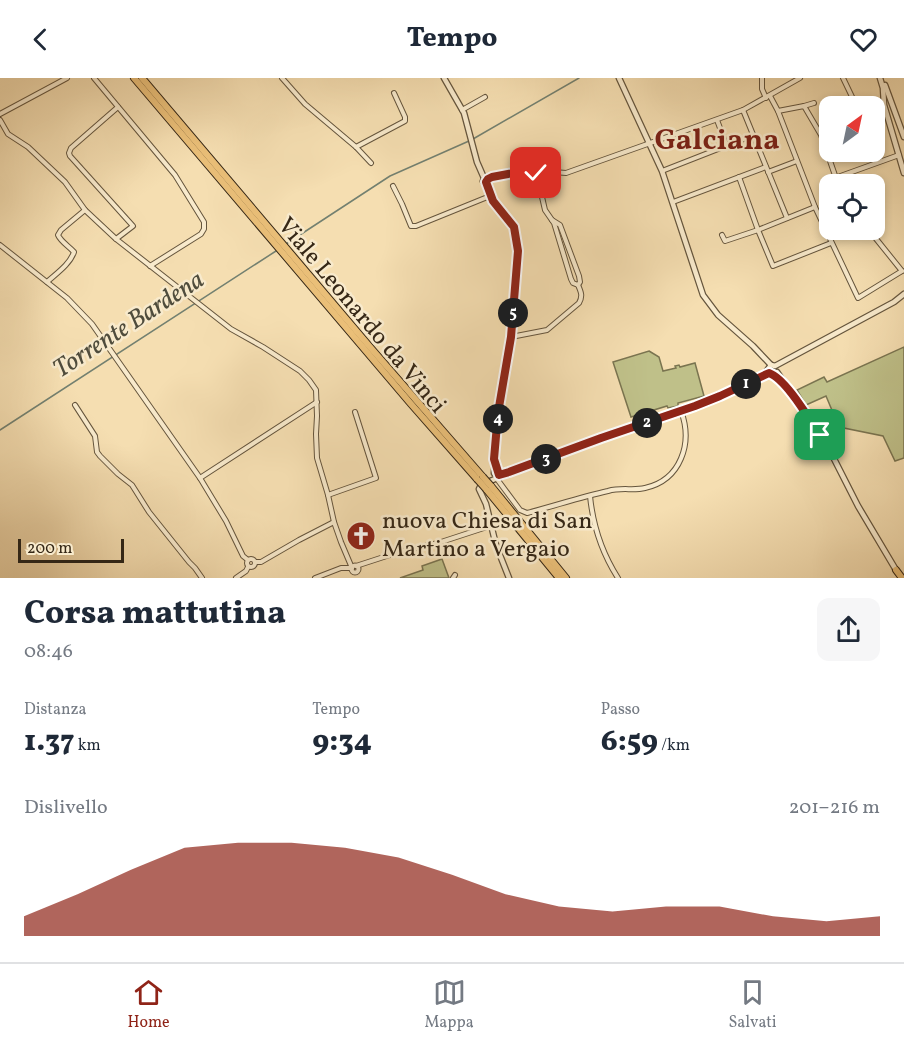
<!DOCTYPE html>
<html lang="it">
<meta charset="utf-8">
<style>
body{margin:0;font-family:Vollkorn,serif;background:#f6f6f7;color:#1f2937;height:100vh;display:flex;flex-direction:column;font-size:22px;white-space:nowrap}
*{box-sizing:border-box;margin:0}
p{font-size:20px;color:#747a83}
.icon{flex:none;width:33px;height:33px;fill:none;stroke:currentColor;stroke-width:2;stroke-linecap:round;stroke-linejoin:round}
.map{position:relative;height:500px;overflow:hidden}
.drawer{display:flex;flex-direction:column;background:#fff;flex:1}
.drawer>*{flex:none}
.needle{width:39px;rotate:33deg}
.buttons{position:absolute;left:819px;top:18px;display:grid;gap:12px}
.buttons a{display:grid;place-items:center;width:66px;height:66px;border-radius:12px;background:#fff;box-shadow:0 3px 9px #0003;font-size:30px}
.scale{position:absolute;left:18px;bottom:15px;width:106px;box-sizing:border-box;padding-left:6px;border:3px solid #352716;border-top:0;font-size:16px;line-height:21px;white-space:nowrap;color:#352716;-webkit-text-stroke:4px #f8eacc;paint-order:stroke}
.pin{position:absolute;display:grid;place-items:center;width:51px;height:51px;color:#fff;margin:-26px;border-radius:12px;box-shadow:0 3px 9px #0006}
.km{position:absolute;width:30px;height:30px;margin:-15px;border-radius:50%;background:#222;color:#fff;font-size:16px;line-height:30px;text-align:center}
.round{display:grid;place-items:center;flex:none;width:63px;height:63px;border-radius:12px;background:#f6f6f7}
.head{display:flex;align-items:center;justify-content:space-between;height:102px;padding:0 24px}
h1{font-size:33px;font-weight:800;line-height:45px}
.stats{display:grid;grid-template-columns:repeat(3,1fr);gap:9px;height:102px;padding:6px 24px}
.stats div{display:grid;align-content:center}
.stats b{font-size:30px;font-weight:800}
.stats small{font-size:16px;font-weight:400}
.stats p{font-size:16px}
.chart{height:168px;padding:12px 24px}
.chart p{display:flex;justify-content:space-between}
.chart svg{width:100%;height:108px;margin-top:6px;fill:#8f2418;opacity:.7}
header{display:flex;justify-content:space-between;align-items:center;height:78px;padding:0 24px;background:#fff;font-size:27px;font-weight:800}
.dock{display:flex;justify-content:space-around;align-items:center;height:84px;border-top:2px solid #e0e1e3;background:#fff;font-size:16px;color:#747a83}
.dock a{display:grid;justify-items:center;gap:3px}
.dock .on{color:#8f2418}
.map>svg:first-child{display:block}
.green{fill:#bfc089;stroke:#7a7450;stroke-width:1.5}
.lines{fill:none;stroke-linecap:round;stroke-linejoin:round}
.stream{stroke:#738070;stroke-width:1.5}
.minor-casing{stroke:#65553d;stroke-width:6}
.tertiary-casing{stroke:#65553d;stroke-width:7}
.primary-casing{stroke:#352716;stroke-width:8}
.trunk-casing{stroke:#352716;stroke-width:8}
.minor{stroke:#f8eacc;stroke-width:4}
.tertiary{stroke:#f8eacc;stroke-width:4.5}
.primary{stroke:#eabf78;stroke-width:6}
.trunk{stroke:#eabf78;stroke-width:6}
.trunk-bridge-casing{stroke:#352716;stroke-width:8;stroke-linecap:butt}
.trunk-bridge{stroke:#eabf78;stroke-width:6}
.route-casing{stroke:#fff;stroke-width:12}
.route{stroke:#8f2418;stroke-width:8}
.labels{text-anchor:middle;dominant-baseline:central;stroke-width:5;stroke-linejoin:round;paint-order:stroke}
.street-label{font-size:24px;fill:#352716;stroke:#f8eacc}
.poi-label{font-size:24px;fill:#352716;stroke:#f8eacc;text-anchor:start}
.water-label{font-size:26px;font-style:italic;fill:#4f4c3c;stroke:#f8eacc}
.district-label{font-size:30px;font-weight:bold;fill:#7a1f14;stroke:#f8eacc}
</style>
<header><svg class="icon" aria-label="back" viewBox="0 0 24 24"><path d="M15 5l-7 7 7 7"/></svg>Tempo<svg class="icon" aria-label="heart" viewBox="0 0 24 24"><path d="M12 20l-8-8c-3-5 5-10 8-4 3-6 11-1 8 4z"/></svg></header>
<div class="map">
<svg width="904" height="500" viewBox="0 0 904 500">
<rect width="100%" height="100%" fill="#f5deb1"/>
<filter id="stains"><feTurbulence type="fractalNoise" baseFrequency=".00333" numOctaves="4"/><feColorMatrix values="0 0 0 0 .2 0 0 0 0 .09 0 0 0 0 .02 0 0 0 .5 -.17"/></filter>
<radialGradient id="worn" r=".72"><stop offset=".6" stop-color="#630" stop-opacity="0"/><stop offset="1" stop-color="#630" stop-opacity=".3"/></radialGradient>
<g class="green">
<polygon points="904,269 904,380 895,383 883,358 839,349 826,318 806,327 797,312 824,299 827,304"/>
<polygon points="649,273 659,279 663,293 676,290 675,288 679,287 680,289 695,285 704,318 678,325 678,328 668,330 667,328 631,339 613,284"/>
<polygon points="442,481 449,500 400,500 423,492 422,488"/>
</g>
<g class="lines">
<g class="stream">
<polyline points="473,61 579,0"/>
<polyline points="286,166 390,98 469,63"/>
<polyline points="0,352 276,173"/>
</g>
<g class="minor-casing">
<g id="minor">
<polyline points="94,0 175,97 204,144 204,151 201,156 150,188"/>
<polyline points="282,0 305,26 356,69 371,85"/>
<polyline points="762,0 762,11 766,20"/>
<polyline points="843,0 855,25"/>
<polyline points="770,18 778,33 815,129 858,220 902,193"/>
<polyline points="804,28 814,25"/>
<polyline points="462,32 485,19"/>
<polyline points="743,32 787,140"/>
<polyline points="778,33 804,28 821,57 838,106"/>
<polyline points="0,36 67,0"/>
<polyline points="0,42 8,56 28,69 65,104 85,132 116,161 231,251 263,269 300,293 309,302 316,312 317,338 316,356 317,380 328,417 334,444 341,464 352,490"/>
<polyline points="717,42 727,69"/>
<polyline points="356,69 405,43 405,39 394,15"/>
<polyline points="662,93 754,57"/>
<polyline points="768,94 797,83"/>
<polyline points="739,99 758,152 773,188 831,165"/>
<polyline points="835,100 899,77"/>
<polyline points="487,101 492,99 530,92 566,95 743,32 800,0"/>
<polyline points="393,108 402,126 411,148 416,148 490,118"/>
<polyline points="673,124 766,89"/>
<polyline points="552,142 560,147 579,198 580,204 578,207"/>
<polyline points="869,152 902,193"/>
<polyline points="722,157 725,163 758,152 815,129"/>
<polyline points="116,161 133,148 70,78 69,75 71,70 118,29"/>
<polyline points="0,167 67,220 92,246 200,400 226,443 243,478 248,482"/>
<path d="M47,204C57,195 70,186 74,174C69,168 61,164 58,157L61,152L85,132"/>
<path d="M511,259L547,252L579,225C583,218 581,214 578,207L573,205L571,201L554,145L545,132L536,93"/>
<polyline points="75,327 95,358 97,374 100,378 118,396 132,407 149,434 189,484 195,490 202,500"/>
<polyline points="200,400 317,324"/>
<path d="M497,401L520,432L527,435C554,428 581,419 608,413C622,409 633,413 645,410C681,402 693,365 681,333"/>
<polyline points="328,417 376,400 355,334"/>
<path d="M590,418C593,448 602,475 618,500"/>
<circle cx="251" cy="485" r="4"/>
<polyline points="255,484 261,484 299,462 334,444"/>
<circle cx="355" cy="491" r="3.5"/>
<polyline points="356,488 399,474 438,465 490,448"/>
<polyline points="236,500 246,493 248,489"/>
<polyline points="315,500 341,490 352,490"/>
<polyline points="453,500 455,497"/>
</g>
</g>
<g class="tertiary-casing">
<g id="tertiary">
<polyline points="444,0 464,35 477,84 484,100 483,103 486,104 493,123 514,149 518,173 511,259 498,335 494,395"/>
<polyline points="619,0 662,93 703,217 718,237 753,268 771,287"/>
<polyline points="880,0 883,10 884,27 904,95"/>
<polyline points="885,7 904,59"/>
<polyline points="777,294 828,369 858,428 896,492"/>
<polyline points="765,295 771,287 775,288 894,224 904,216"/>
<polyline points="499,399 601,360 695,328 720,318 769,295"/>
<polyline points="495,401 481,407 479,411 486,426 496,467 509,500"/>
</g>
</g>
<g class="primary-casing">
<polyline id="primary" points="896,492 902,500"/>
</g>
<g class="trunk-casing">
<g id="trunk">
<polyline points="134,0 411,326 477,401"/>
<polyline points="142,0 370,269 483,399"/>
<polyline points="491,408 566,500"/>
<polyline points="486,411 559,500"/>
</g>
</g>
<use href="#minor" class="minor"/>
<use href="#tertiary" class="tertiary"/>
<use href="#primary" class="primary"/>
<use href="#trunk" class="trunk"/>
<g class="trunk-bridge-casing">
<g id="trunk-bridge">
<polyline points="483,399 491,408"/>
<polyline points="477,401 486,411"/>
</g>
</g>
<use href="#trunk-bridge" class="trunk-bridge"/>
</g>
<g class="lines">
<g class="route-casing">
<path id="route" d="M536,95V93L530,92L492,99L488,101L486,104L493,123L514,149L518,173L511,259L498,335L494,381L499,397L509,394L601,360L695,328L720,318L769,295C786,301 809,341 820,357"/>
</g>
<use href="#route" class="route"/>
</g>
<defs>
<g id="church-disc" transform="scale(1.5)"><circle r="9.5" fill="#8f2418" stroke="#f8eacc"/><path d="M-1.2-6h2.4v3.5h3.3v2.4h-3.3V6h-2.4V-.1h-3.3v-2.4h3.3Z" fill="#fff"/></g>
</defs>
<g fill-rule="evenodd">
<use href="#church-disc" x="361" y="458"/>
</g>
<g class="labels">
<g class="street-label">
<text transform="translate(361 238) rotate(50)">Viale Leonardo da Vinci</text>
</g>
<g class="poi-label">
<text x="382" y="444">nuova Chiesa di San<tspan x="382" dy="28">Martino a Vergaio</tspan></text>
</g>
<g class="water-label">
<text transform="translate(129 247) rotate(-33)">Torrente Bardena</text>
</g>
<g class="district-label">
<text x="717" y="63">Galciana</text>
</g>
</g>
<rect width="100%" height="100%" filter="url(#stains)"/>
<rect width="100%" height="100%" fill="url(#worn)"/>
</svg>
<div class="buttons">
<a><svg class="needle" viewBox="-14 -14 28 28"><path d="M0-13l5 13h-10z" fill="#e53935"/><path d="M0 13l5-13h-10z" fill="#747a83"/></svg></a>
<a><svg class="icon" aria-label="locate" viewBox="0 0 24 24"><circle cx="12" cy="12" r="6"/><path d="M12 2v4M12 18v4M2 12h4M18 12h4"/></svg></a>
</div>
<div class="scale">200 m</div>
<div class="pin" style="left:820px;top:357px;background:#1e9e55"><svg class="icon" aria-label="arrive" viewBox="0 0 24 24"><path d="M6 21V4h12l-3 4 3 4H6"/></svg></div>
<div class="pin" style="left:536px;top:95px;background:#d93025"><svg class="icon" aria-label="check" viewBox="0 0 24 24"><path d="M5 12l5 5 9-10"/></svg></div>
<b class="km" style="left:746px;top:306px">1</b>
<b class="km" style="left:647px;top:345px">2</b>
<b class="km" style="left:546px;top:381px">3</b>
<b class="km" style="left:498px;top:341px">4</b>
<b class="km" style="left:513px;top:235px">5</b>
</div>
<section class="drawer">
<div class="head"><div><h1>Corsa mattutina</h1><p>08:46</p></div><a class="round"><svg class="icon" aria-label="share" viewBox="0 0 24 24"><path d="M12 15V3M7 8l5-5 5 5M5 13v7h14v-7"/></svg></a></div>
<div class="stats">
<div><p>Distanza</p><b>1.37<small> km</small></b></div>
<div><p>Tempo</p><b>9:34</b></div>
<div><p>Passo</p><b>6:59<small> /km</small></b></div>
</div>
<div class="chart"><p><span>Dislivello</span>201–216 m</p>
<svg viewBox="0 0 160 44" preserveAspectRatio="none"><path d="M0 44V36L10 27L20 17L30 8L40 6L50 6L60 8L70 12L80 19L90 27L100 32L110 34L120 32L130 32L140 36L150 38L160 36V44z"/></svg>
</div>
</section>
<nav class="dock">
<a class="on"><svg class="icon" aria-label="home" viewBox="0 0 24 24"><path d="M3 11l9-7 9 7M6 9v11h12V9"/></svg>Home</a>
<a><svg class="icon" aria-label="map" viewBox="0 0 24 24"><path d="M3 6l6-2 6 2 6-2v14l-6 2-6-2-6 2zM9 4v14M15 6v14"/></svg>Mappa</a>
<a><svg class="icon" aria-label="saved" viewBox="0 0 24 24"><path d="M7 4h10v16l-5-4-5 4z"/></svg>Salvati</a>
</nav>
